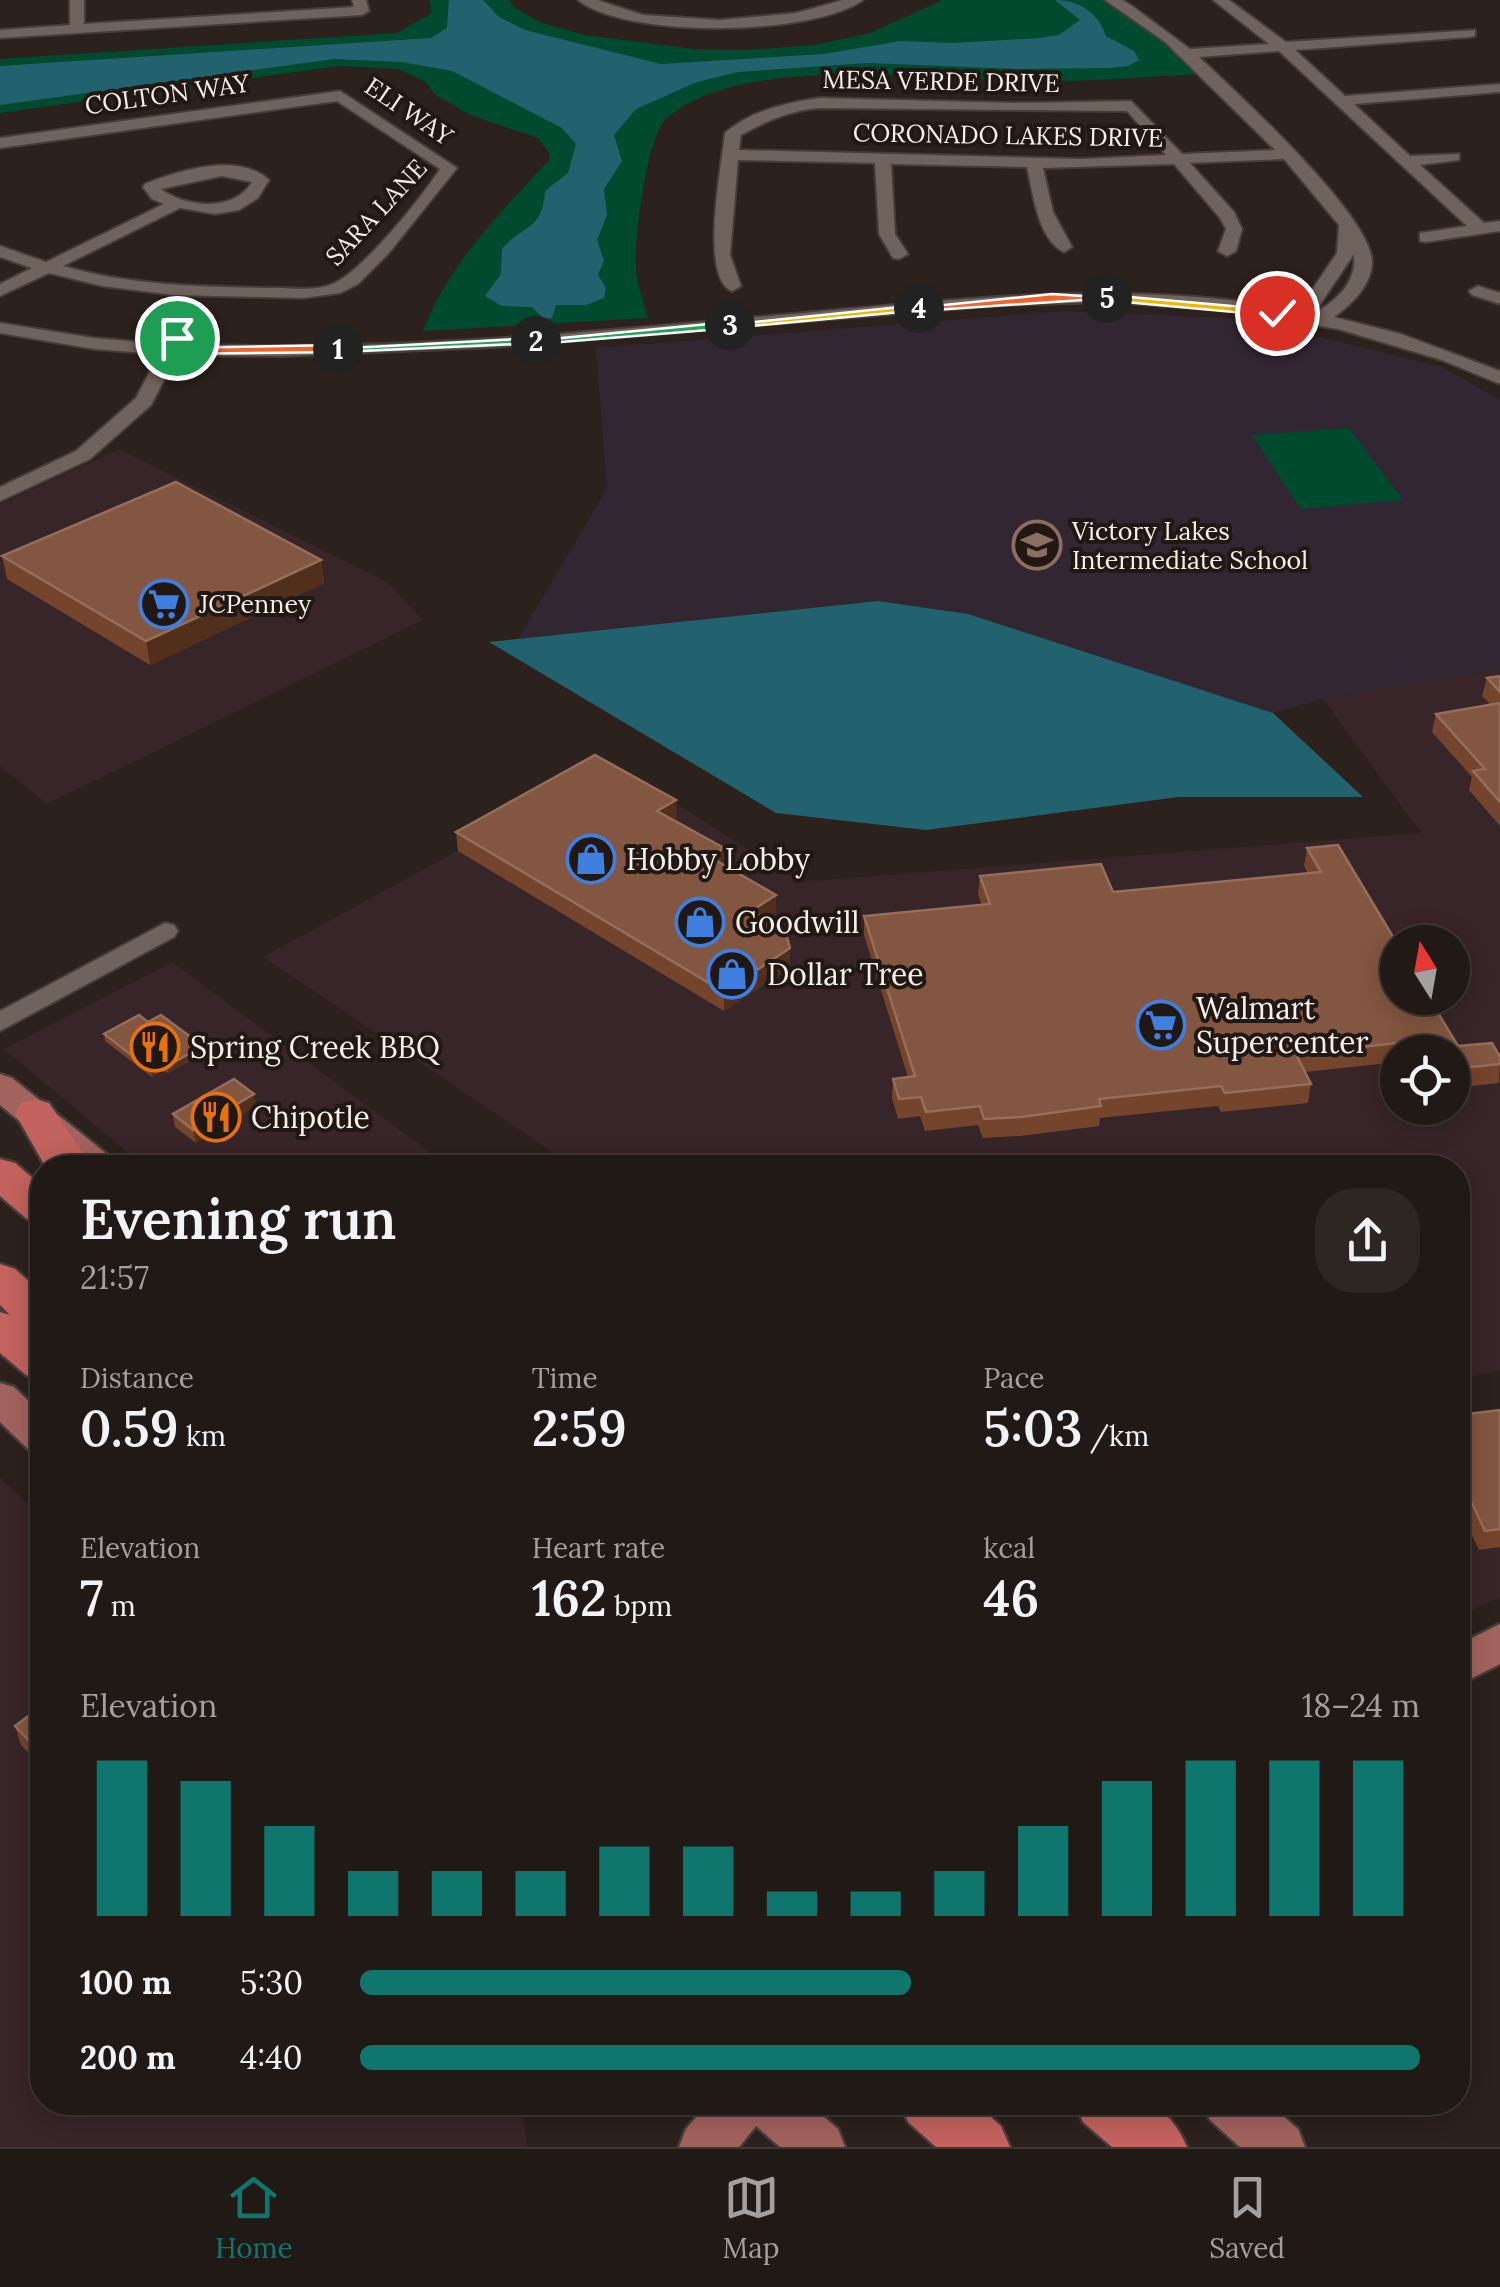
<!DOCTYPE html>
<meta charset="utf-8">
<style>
body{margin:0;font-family:Lora,serif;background:#2d2622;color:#f1f3f6;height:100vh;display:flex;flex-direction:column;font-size:38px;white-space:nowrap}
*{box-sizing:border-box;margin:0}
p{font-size:32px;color:#a2a0a0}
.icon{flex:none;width:55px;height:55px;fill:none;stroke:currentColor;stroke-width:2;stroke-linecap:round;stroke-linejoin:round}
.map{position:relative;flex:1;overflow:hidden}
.panel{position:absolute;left:30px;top:1155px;width:1440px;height:960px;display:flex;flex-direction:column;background:#211915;border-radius:40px;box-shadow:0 5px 25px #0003,0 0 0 2px #3e3834}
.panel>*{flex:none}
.needle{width:65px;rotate:349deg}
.controls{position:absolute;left:1380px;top:925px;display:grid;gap:20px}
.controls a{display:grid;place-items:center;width:90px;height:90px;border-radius:50%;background:#211915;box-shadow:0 5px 25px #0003,0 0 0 2px #3e3834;font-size:50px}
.pin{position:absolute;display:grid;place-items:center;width:85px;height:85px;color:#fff;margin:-42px;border:5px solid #fff;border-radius:50%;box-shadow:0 2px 10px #0007}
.km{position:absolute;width:50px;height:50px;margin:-25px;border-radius:50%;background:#222;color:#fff;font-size:28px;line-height:50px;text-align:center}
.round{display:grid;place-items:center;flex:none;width:105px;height:105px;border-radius:40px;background:#2d2622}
.head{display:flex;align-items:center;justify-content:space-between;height:170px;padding:0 50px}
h1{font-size:55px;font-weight:600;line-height:75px}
.metrics{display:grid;grid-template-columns:repeat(3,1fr);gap:15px;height:170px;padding:10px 50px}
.metrics div{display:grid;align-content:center}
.metrics b{font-size:50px;font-weight:600}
.metrics small{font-size:28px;font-weight:400}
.metrics p{font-size:28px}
.chart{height:280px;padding:20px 50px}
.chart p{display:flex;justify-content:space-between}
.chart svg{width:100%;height:180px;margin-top:10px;stroke:#0f766e;stroke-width:6}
ul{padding:0 50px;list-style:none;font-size:32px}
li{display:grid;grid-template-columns:160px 120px 1fr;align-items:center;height:75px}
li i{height:25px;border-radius:12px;background:#0f766e}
.tabs{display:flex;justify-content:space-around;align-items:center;height:140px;border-top:2px solid #3e3834;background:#211915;font-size:28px;color:#a2a0a0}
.tabs a{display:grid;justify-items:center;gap:5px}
.tabs .active{color:#0f766e}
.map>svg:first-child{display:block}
.commercial{fill:#38252a;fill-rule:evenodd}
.education{fill:#332633}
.green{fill:#004b30}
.water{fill:#22626e}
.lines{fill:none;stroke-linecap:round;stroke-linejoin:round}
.minor-casing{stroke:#463c39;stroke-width:4}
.major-casing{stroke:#463c39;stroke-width:5}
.highway-casing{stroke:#463c39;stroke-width:5}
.minor{fill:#70635d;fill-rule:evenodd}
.major{fill:#a2625e;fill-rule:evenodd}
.highway{fill:#c3625e;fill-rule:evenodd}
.wall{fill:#75442c}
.shaded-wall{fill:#522e1d}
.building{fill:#835641;stroke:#956e5c;stroke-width:2.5}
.split-1{fill:#f0652b;stroke:#fff;stroke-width:2.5}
.split-2{fill:#22a559;stroke:#fff;stroke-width:2.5}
.split-3{fill:#22a559;stroke:#fff;stroke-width:2.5}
.split-4{fill:#f5b400;stroke:#fff;stroke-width:2.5}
.split-5{fill:#f0652b;stroke:#fff;stroke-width:2.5}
.split-6{fill:#f5b400;stroke:#fff;stroke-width:2.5}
.labels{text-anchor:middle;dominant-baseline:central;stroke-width:8;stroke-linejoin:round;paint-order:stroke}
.far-street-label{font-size:25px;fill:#f7efec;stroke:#221813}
.far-poi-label{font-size:25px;fill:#f7efec;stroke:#221813;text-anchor:start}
.poi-label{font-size:30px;fill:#f7efec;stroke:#221813;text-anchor:start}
</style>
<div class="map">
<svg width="1500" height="2147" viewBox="0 0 1500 2147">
<rect width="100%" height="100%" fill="#2c211c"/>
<g class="commercial">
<polygon points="119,449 386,581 423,620 47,804 0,766 0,504"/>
<path d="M1500,669V1371L1458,1378V1168L575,1167L263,957L615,765L800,882L1421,833L1323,699ZM1398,942H1452V998H1398ZM1398,1052H1452V1108H1398Z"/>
<polygon points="172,962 450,1167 145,1167 4,1049"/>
<polygon points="1500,1424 1500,1597 1458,1617 1458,1430"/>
<polygon points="0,1477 42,1518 42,2102 521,2103 527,2147 0,2147"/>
</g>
<polygon class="education" points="1065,311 1247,319 1442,367 1500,400 1500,669 1323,699 1273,713 968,614 878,601 518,639 607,489 596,348"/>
<g class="green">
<path d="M429,0H509L515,8L542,23L584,35L694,49L748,50L815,45L870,33L943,0H1104L1143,24L1196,74C1149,77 1100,81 1052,81C953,83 743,49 666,119C647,136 634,240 636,266C636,283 644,302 648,318L423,331C449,262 501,213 549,160L550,154L538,138L470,115L434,94L426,82L399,69L339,66L0,113V59L397,33L432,13Z"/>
<polygon points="1349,428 1403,500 1301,509 1252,435"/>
</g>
<g class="water">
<path d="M449,0H483L499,17L525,30L661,64L824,54L900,41L953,43L1041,38L1059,35L1080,20L1055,0C1080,0 1099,14 1106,36L1134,51L1139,60L1128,66L1110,68L1020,69L868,63L738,72L697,82L636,109L614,135L622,161L604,189L607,215L597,240L604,261L598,275L606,288L604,298L586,305H556L552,318L544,319L532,307L502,306L485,296L501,274L502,249C523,224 543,231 545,191L568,173L576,144L562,128L452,71L402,62L334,59L0,105V66L431,38L447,28Z"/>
<polygon points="878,601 968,614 1273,713 1363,797 1178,797 926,830 776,813 489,642"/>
</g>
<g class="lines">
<g class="minor-casing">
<g id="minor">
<polygon points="70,0 84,0 84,24 354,7 352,0 366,0 369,11 362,15 0,38 0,30 70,25"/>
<path d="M578,0H597L643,15L720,20L796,13L843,0H863C813,36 627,39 578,0Z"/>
<path d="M1105,0H1122L1132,6L1190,49L1269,44L1213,0H1229L1286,42L1475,30V36L1470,37L1295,50L1345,96L1500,84V92L1354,104L1410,156L1459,154V160L1420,165L1484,223L1500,221V231L1426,242L1420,241V233L1467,226L1279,51L1199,57C1236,92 1372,216 1372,262C1372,285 1351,305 1334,317L1401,334L1500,371V384L1442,360L1338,329L1225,310L1110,302L1001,305L495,347L283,356L177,355L151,405L90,459L0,501V487L76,451L136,398L159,354L94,349L0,333V323L94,338L164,344L170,335L176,334L185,339L182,344C389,353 599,331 804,313C971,298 1136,279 1303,311L1301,306L1337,253L1339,225L1284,159L1190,163L1234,212L1242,229L1236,251L1227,256L1218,251L1226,229L1220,218L1174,164L1043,168L1053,212L1072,247L1064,252C1038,240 1033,193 1027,167L891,164L895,234L908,254L899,259L893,258L879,234L875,163L738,160L730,255L741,286L732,291C699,278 722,164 725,133C750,111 788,102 820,98L1023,103L1131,101L1182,154L1275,150L1165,42ZM820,108L1127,111L1166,155L1082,159L739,150L741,135C766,121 791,110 820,108ZM1354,254C1357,279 1341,296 1320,310L1319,306Z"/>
<path d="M340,91L457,168L388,254L358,284L340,293L303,298L174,295L102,286L49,273L0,296V284L32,268L0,257V246L46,262L164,204L152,199L143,187L145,184C180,170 238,152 269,180L258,198L239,210L215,214L180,208L63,266C132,286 205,287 276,288C293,288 314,291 330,285C360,275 422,197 440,169L337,101L0,148V138ZM222,176L252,182C234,212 186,208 161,189Z"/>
<polygon points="1478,286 1500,293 1500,304 1472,295 1469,291"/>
<polygon points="165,923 174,925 178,931 174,937 0,1031 0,1011"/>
</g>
</g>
<g class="major-casing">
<g id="major">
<polygon points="0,1074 12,1078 113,1159 118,1168 76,1168 0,1105"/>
<polygon points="0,1383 14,1387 42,1414 42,1454 28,1449 0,1422"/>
<polygon points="1500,1624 1500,1664 1458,1685 1458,1645"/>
<polygon points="709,2102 807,2102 838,2129 845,2147 780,2147 756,2126 739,2147 679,2147 686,2129"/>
<polygon points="1202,2102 1267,2102 1298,2129 1305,2147 1240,2147 1210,2120"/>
</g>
</g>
<g class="highway-casing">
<g id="highway">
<polygon points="35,1099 49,1103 93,1168 46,1168 15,1113 21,1103"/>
<polygon points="0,1159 15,1163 42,1186 42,1224 27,1219 0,1196"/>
<polygon points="0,1264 15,1269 42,1293 42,1334 35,1332 42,1338 42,1380 26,1375 0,1353 0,1312 10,1315 0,1305"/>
<polygon points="900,2102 974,2102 1001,2126 1010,2147 936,2147 908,2122"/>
<path d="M1075,2102C1127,2102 1163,2090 1187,2147H1112L1083,2122Z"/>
</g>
</g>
<use href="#minor" class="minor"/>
<use href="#major" class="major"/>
<use href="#highway" class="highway"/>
</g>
<g class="wall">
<polygon points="2,556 321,560 324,583 150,665 7,579"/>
<polygon points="1500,676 1500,826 1469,790 1472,777 1432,732 1436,714 1491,705 1482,696 1487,678"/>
<polygon points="677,818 673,820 724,848 724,866 776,914 767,920 790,948 790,967 724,1011 458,851 456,832"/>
<polygon points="1307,848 1458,1046 1500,1057 1499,1083 1452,1088 1452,1052 1398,1052 1398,1062 1305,1072 1311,1084 1308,1103 1221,1112 1218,1106 1100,1118 1099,1126 1020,1136 983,1138 978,1125 925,1131 920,1116 898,1119 892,1098 893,1079 908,1077 864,935 864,916 982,905 978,895 980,876 1113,892 1308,874 1304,866"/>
<polygon points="148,1022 203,1046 204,1053 168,1073 164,1070 152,1077 105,1041 104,1034"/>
<polygon points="256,1106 196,1143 175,1127 173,1114"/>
<polygon points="1500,1410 1500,1547 1479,1550 1458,1505 1458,1415"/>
<polygon points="42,1694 42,1767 21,1745 15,1726 38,1709 34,1699"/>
</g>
<g class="shaded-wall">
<polygon points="321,560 324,583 150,665 146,641"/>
<polygon points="676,800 677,818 658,830 657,811"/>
<polygon points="724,848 724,867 710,857"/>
<polygon points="776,895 776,914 751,930 751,911"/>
<polygon points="790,948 790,967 724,1011 724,992"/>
<polygon points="203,1046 204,1053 168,1073 167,1066"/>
<polygon points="163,1063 164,1070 152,1077 151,1070"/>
<polygon points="254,1094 256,1106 196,1143 193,1130"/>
</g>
<g class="building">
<polygon points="176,482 321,560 146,641 2,556"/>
<polygon points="1500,676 1500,692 1487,678"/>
<polygon points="1500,703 1500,802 1473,771 1485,769 1436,714"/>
<polygon points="595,755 676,800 657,811 724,848 710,857 776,895 751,911 785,930 790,948 724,992 456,832"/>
<polygon points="1338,845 1398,945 1398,998 1429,998 1458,1046 1492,1043 1500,1057 1500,1064 1452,1069 1452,1052 1421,1052 1415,1041 1296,1054 1311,1084 1225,1093 1221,1086 1099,1099 1101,1106 1022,1117 984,1119 980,1106 926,1112 921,1097 899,1099 893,1079 915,1076 864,916 990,904 980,876 1101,864 1113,892 1321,872 1307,848"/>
<polygon points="139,1015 148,1022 161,1015 203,1046 167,1066 163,1063 151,1070 104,1034"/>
<polygon points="234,1079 254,1094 193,1130 173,1114"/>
<polygon points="1500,1410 1500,1529 1485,1531 1458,1473 1458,1415"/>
<polygon points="42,1694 42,1754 15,1726 42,1706 34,1699"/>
</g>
<polygon class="split-1" points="173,335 182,338 177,348 338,345 343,349 338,352 166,354"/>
<polygon class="split-2" points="536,338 540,343 338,352 332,349"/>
<polygon class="split-3" points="730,322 734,328 536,344 531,341"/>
<polygon class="split-4" points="919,305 923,310 730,328 725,325"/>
<polygon class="split-5" points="1052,294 1112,298 919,311 914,308"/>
<polygon class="split-6" points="1107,295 1277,310 1282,313 1277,316 1103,300"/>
<defs>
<g id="school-ring" transform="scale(2.5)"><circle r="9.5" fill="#221813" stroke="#8d6e63" stroke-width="1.5"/><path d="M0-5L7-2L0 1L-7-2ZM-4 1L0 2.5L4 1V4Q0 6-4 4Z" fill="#8d6e63"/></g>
<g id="supermarket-ring" transform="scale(2.5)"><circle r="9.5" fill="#221813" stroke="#3f7fe0" stroke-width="1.5"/><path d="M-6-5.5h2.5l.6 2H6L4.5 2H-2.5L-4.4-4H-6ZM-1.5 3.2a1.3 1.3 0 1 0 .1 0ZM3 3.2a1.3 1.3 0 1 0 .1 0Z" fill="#3f7fe0"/></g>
<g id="shop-ring" transform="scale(2.5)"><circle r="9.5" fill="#221813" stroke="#3f7fe0" stroke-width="1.5"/><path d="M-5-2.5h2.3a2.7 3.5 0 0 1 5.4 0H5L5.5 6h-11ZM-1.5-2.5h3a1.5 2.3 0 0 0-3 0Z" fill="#3f7fe0"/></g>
<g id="restaurant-ring" transform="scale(2.5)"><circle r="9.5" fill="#221813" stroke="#e8710a" stroke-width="1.5"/><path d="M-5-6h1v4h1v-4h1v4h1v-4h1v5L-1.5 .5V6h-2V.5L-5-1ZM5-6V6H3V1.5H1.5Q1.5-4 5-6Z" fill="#e8710a"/></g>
</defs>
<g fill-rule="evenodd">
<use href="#school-ring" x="1037" y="545"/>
<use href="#supermarket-ring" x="164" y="604"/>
<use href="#shop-ring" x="591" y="859"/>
<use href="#shop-ring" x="700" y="922"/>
<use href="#shop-ring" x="732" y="974"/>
<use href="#supermarket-ring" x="1161" y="1025"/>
<use href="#restaurant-ring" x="155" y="1047"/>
<use href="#restaurant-ring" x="216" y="1117"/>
</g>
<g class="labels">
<g class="far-street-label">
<text transform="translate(941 81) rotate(1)">MESA VERDE DRIVE</text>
<text transform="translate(167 94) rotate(-8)">COLTON WAY</text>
<text transform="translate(409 111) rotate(34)">ELI WAY</text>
<text transform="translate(1008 135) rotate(1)">CORONADO LAKES DRIVE</text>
<text transform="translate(376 212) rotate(-47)">SARA LANE</text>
</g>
<g class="far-poi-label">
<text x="1072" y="531">Victory Lakes<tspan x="1072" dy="29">Intermediate School</tspan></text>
<text x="199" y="604">JCPenney</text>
</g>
<g class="poi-label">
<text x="626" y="859">Hobby Lobby</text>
<text x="735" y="922">Goodwill</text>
<text x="767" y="974">Dollar Tree</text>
<text x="1196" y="1008">Walmart<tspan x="1196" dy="34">Supercenter</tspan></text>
<text x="190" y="1047">Spring Creek BBQ</text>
<text x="251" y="1117">Chipotle</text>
</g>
</g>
</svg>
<div class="controls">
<a><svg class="needle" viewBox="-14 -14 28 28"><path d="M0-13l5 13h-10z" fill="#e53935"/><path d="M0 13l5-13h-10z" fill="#a2a0a0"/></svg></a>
<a><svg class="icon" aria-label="locate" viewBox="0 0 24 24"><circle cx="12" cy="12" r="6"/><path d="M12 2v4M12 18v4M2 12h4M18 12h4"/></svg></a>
</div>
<div class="pin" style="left:177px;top:338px;background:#1e9e55"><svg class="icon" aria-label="arrive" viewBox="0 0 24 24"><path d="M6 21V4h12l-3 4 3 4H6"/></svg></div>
<div class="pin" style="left:1277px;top:313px;background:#d93025"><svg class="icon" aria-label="check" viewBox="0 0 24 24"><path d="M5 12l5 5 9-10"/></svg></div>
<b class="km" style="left:338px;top:349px">1</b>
<b class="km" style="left:536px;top:341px">2</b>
<b class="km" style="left:730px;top:325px">3</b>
<b class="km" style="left:919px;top:308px">4</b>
<b class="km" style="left:1107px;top:298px">5</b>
<section class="panel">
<div class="head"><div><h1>Evening run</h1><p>21:57</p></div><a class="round"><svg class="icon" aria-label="share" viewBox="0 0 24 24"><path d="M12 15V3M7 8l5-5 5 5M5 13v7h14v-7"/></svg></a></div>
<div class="metrics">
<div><p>Distance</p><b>0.59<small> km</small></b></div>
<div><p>Time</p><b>2:59</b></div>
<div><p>Pace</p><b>5:03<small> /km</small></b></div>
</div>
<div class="metrics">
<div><p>Elevation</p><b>7<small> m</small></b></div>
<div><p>Heart rate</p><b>162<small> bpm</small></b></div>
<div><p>kcal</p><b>46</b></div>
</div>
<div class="chart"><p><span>Elevation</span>18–24 m</p>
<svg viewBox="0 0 160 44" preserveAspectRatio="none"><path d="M5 44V6M15 44V11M25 44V22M35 44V33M45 44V33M55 44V33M65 44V27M75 44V27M85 44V38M95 44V38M105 44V33M115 44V22M125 44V11M135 44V6M145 44V6M155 44V6"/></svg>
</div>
<ul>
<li><b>100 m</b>5:30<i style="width:52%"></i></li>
<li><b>200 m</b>4:40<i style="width:100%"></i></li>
</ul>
</section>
</div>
<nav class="tabs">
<a class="active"><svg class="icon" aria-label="home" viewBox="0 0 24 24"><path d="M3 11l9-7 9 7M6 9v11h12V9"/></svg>Home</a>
<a><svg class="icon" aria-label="map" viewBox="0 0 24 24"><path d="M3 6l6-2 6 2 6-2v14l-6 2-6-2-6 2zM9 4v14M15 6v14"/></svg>Map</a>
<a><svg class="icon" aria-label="saved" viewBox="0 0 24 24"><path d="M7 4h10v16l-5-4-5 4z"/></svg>Saved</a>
</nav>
